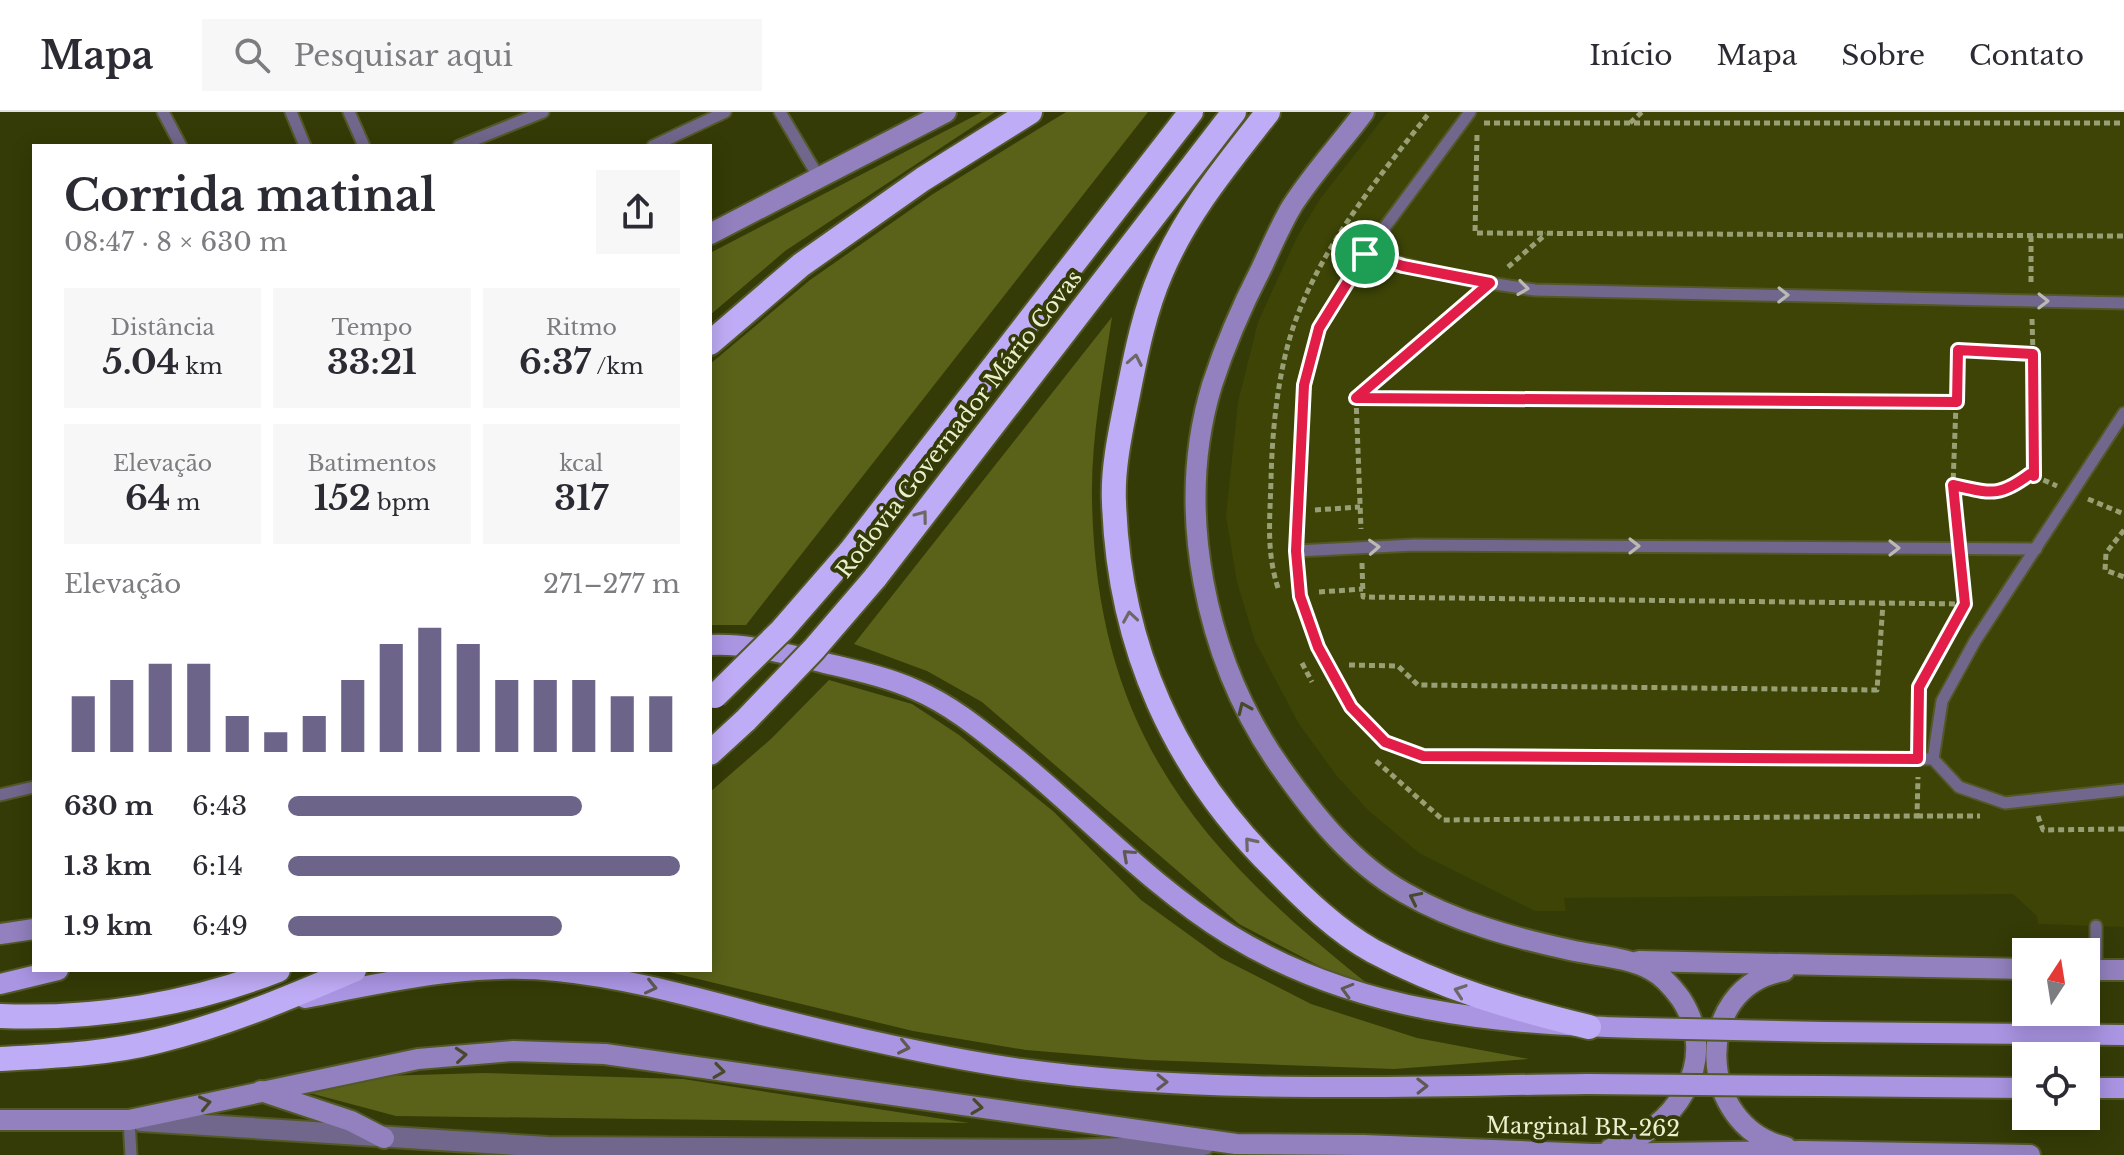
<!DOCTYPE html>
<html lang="pt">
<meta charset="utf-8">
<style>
body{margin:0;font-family:"Libre Baskerville",serif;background:#f7f7f7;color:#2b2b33;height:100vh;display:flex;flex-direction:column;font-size:30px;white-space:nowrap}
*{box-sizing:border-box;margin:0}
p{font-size:26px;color:#7c7c81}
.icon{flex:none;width:44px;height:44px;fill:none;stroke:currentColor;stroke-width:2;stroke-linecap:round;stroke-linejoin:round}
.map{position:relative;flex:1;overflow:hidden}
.details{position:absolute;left:32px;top:32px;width:680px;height:828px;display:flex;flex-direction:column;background:#fff;border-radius:0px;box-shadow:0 4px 20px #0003}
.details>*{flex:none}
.needle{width:52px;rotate:12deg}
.tools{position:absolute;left:2012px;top:826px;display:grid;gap:16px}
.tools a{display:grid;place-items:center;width:88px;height:88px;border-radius:0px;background:#fff;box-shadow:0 4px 20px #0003;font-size:40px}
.pin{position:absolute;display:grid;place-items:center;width:68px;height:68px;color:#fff;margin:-34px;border:4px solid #fff;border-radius:50%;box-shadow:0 2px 8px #0007}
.round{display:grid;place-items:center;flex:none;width:84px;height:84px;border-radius:0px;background:#f7f7f7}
.summary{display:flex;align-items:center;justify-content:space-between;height:136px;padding:0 32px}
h1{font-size:44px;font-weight:700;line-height:60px}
.metrics{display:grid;grid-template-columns:repeat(3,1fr);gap:12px;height:136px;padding:8px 32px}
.metrics div{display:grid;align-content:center;border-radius:0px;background:#f7f7f7;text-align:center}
.metrics b{font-size:34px;font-weight:700}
.metrics small{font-size:22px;font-weight:400}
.metrics p{font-size:22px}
.chart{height:224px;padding:16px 32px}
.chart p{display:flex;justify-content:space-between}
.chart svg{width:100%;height:144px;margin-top:8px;stroke:#6d648a;stroke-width:6}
ul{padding:0 32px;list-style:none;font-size:26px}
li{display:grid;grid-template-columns:128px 96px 1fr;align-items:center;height:60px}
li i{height:20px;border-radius:10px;background:#6d648a}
header{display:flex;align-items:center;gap:48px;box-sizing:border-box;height:112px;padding:0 40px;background:#fff;border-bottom:2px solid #e1e1e2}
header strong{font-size:38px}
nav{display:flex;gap:44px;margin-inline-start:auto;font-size:28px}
.search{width:560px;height:72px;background:#f7f7f7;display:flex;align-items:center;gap:20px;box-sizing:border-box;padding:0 28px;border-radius:0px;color:#7c7c81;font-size:30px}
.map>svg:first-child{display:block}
.built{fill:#3d4406}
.green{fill:#5a6219}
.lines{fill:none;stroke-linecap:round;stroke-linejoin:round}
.service-casing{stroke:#525826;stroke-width:15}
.minor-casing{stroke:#525826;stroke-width:24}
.secondary-casing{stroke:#525826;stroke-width:24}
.primary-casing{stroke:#525826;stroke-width:24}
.motorway-casing{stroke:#525826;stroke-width:28}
.path{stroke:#999f74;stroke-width:5;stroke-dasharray:6 4;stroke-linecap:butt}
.service{stroke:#71678d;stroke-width:11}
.minor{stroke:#71678d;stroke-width:20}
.secondary{stroke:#9281be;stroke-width:20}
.primary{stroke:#aa95e3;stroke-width:20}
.motorway{stroke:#bfacf6;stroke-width:24}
.primary-bridge-casing{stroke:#525826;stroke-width:24;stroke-linecap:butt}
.motorway-bridge-casing{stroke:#525826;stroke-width:28;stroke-linecap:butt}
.primary-bridge{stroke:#aa95e3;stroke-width:20}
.motorway-bridge{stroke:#bfacf6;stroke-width:24}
.oneway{stroke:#babab5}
.oneway2{stroke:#6c6866}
.oneway3{stroke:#48492b}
.oneway4{stroke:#5e5a53}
.route-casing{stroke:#fff;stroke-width:16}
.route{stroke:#e11d48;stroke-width:10}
.labels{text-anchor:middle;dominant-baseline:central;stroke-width:8;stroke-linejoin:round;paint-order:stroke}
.street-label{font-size:22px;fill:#ebf1cf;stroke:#353b06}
</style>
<header>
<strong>Mapa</strong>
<div class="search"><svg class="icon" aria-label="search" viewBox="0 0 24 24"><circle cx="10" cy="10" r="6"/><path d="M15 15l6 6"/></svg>Pesquisar aqui</div>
<nav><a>Início</a><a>Mapa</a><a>Sobre</a><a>Contato</a></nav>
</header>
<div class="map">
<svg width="2124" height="1043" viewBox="0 0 2124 1043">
<rect width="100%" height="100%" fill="#353b06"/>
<polygon class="built" points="1388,0 2124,0 2124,815 2038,812 2037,804 2013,782 1564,786 1566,799 1535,799 1419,741 1368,698 1336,663 1299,612 1255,529 1237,470 1226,404 1238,290 1258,210 1297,125 1320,87"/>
<g class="green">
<polygon points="982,0 995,0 785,139 710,203 710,141"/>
<polygon points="1066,0 1148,0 746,513 710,513 710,252 810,168 933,82"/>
<path d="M1112,205C1103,265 1091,326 1092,387C1096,618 1196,736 1369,873L1327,858L1239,812L982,590L927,559L854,532Z"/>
<polygon points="829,568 912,592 959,623 1054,700 1141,788 1221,846 1311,892 1417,926 1529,947 1394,957 1147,948 1026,938 913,919 661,858 710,858 710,680 771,627"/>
<polygon points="484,961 683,967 969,1011 396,1004 306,980 382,964"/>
</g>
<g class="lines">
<g class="service-casing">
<g id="service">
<polyline points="163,0 181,34"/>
<polyline points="291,0 305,34"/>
<polyline points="349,0 364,34"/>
<polyline points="780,0 818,64"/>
<polyline points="1470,0 1365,142 1319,216 1304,273 1296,439 1300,484 1318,535 1351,595 1385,630 1423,644 1933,647 1959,675 2005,691 2124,678"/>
<polyline points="459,34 543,0"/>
<polyline points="653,34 725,0"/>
<polyline points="1365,142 1463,167 1535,178 2124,191"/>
<polyline points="1296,439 1414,433 2036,437"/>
<polyline points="1933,647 1942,589 1975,529 2124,301"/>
<polyline points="0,683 34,675"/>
<polyline points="2096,814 2096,858"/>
<polyline points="129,1008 131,1043"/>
</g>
</g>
<g class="minor-casing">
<polyline id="minor" points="141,1009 548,1035 1071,1038 1204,1033"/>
</g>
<g class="secondary-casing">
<g id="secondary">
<path d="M1364,0C1341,31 1313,61 1292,94C1280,114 1271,136 1261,157C1242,194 1225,233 1212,273C1174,398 1205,547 1279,653C1314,703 1352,751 1405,781C1455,810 1515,826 1570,838C1596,844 1628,845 1651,858C1663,864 1673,876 1681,887C1722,950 1674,1019 1610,1037"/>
<polyline points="710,122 946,0"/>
<polyline points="0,822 34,817"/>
<polyline points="1639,849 2026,857"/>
<polyline points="2086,858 2124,858"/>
<path d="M1784,859C1691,874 1696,1015 1786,1035"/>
<polyline points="261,979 351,1009 384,1026"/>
<polyline points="0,1008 129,1008 418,947 513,939 605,942 1236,1032 1363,1033 1593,1042 1802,1039 2030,1043"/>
</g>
</g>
<g class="primary-casing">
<g id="primary">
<path d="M710,533C747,531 781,541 817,549C849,557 885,564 916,578C951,593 981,618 1011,642C1084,701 1150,774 1230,823C1354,899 1495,913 1638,916"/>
<polyline points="0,872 58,858"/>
<path d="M305,886C386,870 473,850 557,859C628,866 697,886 766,904C850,925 936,945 1021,957C1207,983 1399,974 1587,972"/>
<polyline points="1824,920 2124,923"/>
<polyline points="1821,974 2026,976"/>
<polyline points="2086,976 2124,976"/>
</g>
</g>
<g class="motorway-casing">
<g id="motorway">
<path d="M1268,0C1229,50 1186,101 1161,161C1145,198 1137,237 1129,277C1122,313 1112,354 1114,391C1119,534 1174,658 1276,758C1304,787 1337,819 1373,839C1442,876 1514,897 1589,915"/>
<polyline points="710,231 801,153 923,67 1030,0"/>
<polyline points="849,441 1191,0"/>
<polyline points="875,466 1234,0"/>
<polyline points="710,641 746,608"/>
<path d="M0,904C93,908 192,892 278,858"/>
<path d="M0,947C53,944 107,942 158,929C226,913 290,885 354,858"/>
</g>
</g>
<g class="path">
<polyline points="1484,11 2124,11"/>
<polyline points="1630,11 1642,0"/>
<polyline points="1477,23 1475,121 2124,124"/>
<polyline points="2031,124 2031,173"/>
<polyline points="1508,155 1546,122"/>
<polyline points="2032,207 2033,242"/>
<polyline points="1356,286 1361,417"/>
<polyline points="1356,286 1957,290"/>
<polyline points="1357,286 1470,188"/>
<polyline points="2034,364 2033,242 1958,238 1953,373 2008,379 2030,362 2057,374"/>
<polyline points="1953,373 1958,419"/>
<polyline points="2088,387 2124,402"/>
<polyline points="1315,398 1360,395"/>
<polyline points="2124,418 2106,441 2105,458 2124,465"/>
<polyline points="1362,451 1363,485 1965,492 1961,453"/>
<path d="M1278,476C1266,439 1270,407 1271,368C1272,325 1276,281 1286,240C1308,150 1374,71 1430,0"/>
<polyline points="1319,480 1363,477"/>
<polyline points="1302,551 1312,570"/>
<polyline points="1349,553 1398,554 1418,573 1877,578 1883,491"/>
<polyline points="1918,603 1919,575 1965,492"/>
<polyline points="1376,649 1443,708 1917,704 1918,665"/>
<polyline points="1917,704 1980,704"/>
<polyline points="2038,704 2043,718 2124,717"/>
</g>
<use href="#service" class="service"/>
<use href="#minor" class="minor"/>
<use href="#secondary" class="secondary"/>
<use href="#primary" class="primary"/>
<use href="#motorway" class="motorway"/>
<g class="primary-bridge-casing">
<g id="primary-bridge">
<polyline points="1638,916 1824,920"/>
<polyline points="1587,972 1821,974"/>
</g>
</g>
<g class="motorway-bridge-casing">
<g id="motorway-bridge">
<polyline points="715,584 782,518 849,441"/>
<polyline points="746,608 814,537 875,466"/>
</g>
</g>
<use href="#primary-bridge" class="primary-bridge"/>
<use href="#motorway-bridge" class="motorway-bridge"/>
</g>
<defs><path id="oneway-chevron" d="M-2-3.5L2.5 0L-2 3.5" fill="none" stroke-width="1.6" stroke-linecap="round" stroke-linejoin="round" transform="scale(2)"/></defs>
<g class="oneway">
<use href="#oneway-chevron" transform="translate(1523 176) rotate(8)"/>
<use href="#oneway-chevron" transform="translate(1783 183) rotate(1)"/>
<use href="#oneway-chevron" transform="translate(2043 189) rotate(1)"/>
<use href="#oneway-chevron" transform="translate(1634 434)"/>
<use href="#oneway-chevron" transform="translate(1374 435) rotate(-3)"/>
<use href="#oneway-chevron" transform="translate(1894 436)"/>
</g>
<g class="oneway2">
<use href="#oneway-chevron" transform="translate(1135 248) rotate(-79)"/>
<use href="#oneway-chevron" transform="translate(922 404) rotate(-53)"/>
<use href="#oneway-chevron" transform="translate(1130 505) rotate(-99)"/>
<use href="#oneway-chevron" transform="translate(1250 731) rotate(-130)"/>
<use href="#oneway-chevron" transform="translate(1460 879) rotate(-161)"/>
</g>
<g class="oneway3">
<use href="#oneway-chevron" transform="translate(1244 596) rotate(-114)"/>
<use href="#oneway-chevron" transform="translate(1415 786) rotate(-154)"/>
<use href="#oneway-chevron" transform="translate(461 943) rotate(-5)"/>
<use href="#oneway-chevron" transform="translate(719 959) rotate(8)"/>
<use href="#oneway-chevron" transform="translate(205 991) rotate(-12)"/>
<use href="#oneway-chevron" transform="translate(977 995) rotate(8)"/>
</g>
<g class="oneway4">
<use href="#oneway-chevron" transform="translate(1128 743) rotate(-138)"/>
<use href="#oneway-chevron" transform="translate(651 875) rotate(13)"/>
<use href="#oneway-chevron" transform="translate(1347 878) rotate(-164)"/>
<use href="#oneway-chevron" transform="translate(904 935) rotate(12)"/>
<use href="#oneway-chevron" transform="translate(1162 970) rotate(1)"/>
<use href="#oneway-chevron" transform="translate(1422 974) rotate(-1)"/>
</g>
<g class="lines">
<g class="route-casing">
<path id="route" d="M1365,142L1403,154L1490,171L1356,286L1957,290L1958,238L2033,242L2034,364L2030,362C1998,386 1991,381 1953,373L1965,492L1919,575L1918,647L1423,644L1385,630L1351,595L1318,535L1300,484L1296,439L1304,273L1319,216Z"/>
</g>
<use href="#route" class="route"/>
</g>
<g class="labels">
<g class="street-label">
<text transform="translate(959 312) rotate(-52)">Rodovia Governador Mário Covas</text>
<text transform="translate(1583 1015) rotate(1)">Marginal BR-262</text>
</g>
</g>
</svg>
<div class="tools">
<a><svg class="needle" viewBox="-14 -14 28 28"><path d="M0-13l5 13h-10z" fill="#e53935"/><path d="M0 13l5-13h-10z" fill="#7c7c81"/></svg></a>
<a><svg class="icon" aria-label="locate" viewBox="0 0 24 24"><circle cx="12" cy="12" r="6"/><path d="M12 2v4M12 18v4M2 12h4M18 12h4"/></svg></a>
</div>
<div class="pin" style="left:1365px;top:142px;background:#1e9e55"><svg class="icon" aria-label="arrive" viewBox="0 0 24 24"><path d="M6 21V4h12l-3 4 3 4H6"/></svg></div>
<section class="details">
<div class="summary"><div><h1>Corrida matinal</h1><p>08:47 · 8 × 630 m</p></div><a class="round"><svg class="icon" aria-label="share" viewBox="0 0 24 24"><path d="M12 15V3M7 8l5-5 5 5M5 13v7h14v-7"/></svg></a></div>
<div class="metrics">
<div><p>Distância</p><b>5.04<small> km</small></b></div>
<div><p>Tempo</p><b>33:21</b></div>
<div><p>Ritmo</p><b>6:37<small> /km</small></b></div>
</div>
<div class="metrics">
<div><p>Elevação</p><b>64<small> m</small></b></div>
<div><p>Batimentos</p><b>152<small> bpm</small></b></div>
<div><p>kcal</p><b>317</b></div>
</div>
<div class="chart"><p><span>Elevação</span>271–277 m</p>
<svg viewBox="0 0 160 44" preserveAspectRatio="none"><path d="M5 44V27M15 44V22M25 44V17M35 44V17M45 44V33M55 44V38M65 44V33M75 44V22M85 44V11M95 44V6M105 44V11M115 44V22M125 44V22M135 44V22M145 44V27M155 44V27"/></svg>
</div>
<ul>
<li><b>630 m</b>6:43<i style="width:75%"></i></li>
<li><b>1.3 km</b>6:14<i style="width:100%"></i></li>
<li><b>1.9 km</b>6:49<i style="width:70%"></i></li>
</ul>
</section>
</div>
